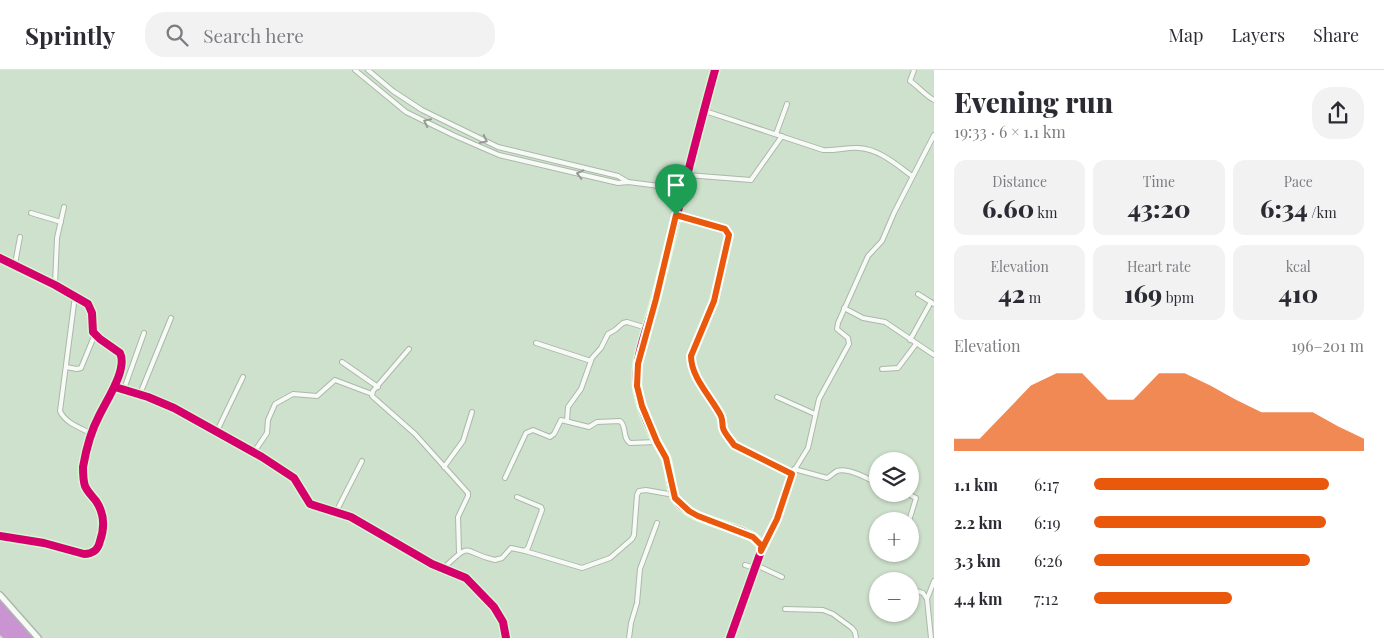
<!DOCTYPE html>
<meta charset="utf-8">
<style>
body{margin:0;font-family:"Playfair Display",serif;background:#f2f2f3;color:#2b2b33;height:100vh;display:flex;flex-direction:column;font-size:19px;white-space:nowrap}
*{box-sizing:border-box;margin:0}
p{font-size:16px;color:#7c7c81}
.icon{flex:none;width:28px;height:28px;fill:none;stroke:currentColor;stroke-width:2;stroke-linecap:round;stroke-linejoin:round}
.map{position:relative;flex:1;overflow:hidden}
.sheet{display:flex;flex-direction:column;background:#fff;width:450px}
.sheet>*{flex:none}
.controls{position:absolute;left:869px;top:382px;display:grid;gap:10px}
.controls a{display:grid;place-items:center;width:50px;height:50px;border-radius:50%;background:#fff;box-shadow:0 1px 4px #0004;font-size:25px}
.pin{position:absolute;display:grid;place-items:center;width:42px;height:42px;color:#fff;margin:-51px -21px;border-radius:50% 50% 50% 0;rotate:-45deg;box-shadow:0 0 5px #0007}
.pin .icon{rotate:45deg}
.round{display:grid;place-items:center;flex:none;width:52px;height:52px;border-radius:20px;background:#f2f2f3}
.head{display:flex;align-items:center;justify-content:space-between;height:85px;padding:0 20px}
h1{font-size:28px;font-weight:800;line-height:38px}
.figures{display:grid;grid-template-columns:repeat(3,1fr);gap:8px;height:85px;padding:5px 20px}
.figures div{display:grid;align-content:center;border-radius:12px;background:#f2f2f3;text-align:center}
.figures b{font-size:25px;font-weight:800}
.figures small{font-size:14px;font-weight:400}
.figures p{font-size:14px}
.chart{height:140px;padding:10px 20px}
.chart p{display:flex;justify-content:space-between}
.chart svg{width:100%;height:90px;margin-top:5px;fill:#ea580c;opacity:.7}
ul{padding:0 20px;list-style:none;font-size:16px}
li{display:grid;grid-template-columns:80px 60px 1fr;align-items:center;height:38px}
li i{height:12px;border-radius:6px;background:#ea580c}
header{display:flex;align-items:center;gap:30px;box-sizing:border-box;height:70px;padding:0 25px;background:#fff;border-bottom:1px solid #e1e1e2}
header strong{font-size:24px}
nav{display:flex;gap:28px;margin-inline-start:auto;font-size:18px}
.search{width:350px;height:45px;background:#f2f2f3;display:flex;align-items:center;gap:12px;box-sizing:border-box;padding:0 18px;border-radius:20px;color:#7c7c81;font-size:19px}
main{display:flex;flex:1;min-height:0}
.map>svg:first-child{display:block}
.water{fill:#ca93d2}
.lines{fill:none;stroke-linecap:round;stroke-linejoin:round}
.minor-casing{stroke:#aab9a9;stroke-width:6}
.tertiary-casing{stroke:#aab9a9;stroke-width:8}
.minor{stroke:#f8faf7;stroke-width:4}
.tertiary{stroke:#f8faf7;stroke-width:5}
.cycleway-casing{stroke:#d4f8d0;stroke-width:11}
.cycleway{stroke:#d6006c;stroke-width:8}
.oneway{stroke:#939a92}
.route-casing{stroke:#fff;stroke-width:10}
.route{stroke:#ea580c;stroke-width:6}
</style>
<header>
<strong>Sprintly</strong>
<div class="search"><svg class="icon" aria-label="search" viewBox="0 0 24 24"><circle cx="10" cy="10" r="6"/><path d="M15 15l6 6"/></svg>Search here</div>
<nav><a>Map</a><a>Layers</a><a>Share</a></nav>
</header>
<main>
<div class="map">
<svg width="934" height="568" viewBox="0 0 934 568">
<rect width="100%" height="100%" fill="#cee1cc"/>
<polygon class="water" points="0,521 42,568 3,568 0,565"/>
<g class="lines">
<g class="minor-casing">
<g id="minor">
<polyline points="355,0 406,42 453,65 499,85 618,113 628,112 683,119"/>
<polyline points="368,0 393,21 422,40 498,77 618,106 628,112"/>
<path d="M715,0C694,75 676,151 656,227C649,255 634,286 637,315C639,335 648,355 657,372C660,378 664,383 666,388C671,401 669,418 676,429C693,456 746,453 761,475V481L730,568"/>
<path d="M914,0L910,11C919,17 925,25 934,30"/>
<path d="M705,41L823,80C836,81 847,77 859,78C879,79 897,95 912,106"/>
<polyline points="776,64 787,34"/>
<polyline points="687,105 751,110 782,66"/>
<polyline points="31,143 61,152"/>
<path d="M676,145L725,159L729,165L714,231L691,285C691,307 712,328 721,346C723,351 722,354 723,358C724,363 731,370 734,375L792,404"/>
<path d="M0,188L55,215L88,234L92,243L93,262L100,269L120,283C128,299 106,331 99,346C91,361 86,380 83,397C83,403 83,410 85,416C87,421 92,426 96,431C104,443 105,457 100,471C98,480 93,484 84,484L44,473L0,466"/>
<polyline points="15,194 20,167"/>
<polyline points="55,215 57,168 64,137"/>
<polyline points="918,224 934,234"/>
<path d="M75,226L60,341C65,353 81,358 92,364"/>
<polyline points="844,238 863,248 885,252 934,285"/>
<polyline points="910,270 931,232"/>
<polyline points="536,273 591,291"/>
<polyline points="409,279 373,321 372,326 415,364 468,423 468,426 458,447 459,482"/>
<polyline points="342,292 378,317"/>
<polyline points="66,297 77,299 81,298 95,264"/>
<polyline points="882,299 898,298 916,274"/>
<polyline points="115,317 148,327 174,338 262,387 294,408 310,434 351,447 432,494 466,508 494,537 503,552 506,568"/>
<polyline points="124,319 144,263"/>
<polyline points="140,324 171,248"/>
<polyline points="777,327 815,344"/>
<polyline points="567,351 568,337 581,319 592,288 601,278 608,264 615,260 623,253 627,252 647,258"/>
<polyline points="217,361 243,307"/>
<polyline points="254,382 267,363 268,350 275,334 293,324 317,326 335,310 372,324"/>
<polyline points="444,397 463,371 472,342"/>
<path d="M794,399L827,408C831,406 833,403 837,401C848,397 869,409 878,414"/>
<path d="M505,408L526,363L533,360L550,367L554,364L561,350L589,357L597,352L620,351C627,356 622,368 630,373L657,372"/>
<polyline points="908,424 916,428 909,451"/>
<polyline points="336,442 362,391"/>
<polyline points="762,479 777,449 792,404 808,378 819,329 849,274 848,268 837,259 838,253 868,186 882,171 894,143 934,65"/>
<polyline points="525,481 582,498 610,488 632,469 634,465 637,425 639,421 646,420 674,425"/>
<polyline points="897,487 899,484"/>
<polyline points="745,495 755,498"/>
<polyline points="756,495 782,507"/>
<path d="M443,499C473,469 462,483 495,490L502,488L511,478L525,481L528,478L542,440L541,437L517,427"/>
<polyline points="910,519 923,523 927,529 931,568"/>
<polyline points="927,529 934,511"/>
<polyline points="785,539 823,540 833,544 852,558 855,562 856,568"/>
<polyline points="629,568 631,553 637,533 640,499 657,453"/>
</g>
</g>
<g class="tertiary-casing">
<polyline id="tertiary" points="0,525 38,568"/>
</g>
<use href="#minor" class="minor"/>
<use href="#tertiary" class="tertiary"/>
<g class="cycleway-casing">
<g id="cycleway">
<path d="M715,0C694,75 676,151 656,227C649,255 634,286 637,315C639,335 648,355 657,372C660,378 664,383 666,388C671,401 669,418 676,429C693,456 746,453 761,475V481L730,568"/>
<path d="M0,188L55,215L88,234L92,243L93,262L100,269L120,283C128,299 106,331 99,346C91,361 86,380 83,397C83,403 83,410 85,416C87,421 92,426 96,431C104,443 105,457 100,471C98,480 93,484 84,484L44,473L0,466"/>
<polyline points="115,317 148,327 174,338 262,387 294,408 310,434 351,447 432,494 466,508 494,537 503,552 506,568"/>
</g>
</g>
<use href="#cycleway" class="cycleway"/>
</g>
<defs><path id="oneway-chevron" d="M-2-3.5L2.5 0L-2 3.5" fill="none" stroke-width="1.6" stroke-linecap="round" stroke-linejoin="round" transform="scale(1.25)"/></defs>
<g class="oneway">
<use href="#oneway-chevron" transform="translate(427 52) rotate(-154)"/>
<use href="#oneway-chevron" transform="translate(484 70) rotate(26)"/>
<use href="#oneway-chevron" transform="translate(580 104) rotate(-166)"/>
</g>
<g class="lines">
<g class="route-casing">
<path id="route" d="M676,145L725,159L729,165L714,231L691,286C691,308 712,328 721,346C723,351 722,354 723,358C724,363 731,370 734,375L792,404L777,449L761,481V475L753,467L698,446L689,441L675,428L666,388L657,372L642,336L637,316L638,294L656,229Z"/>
</g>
<use href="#route" class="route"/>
</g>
</svg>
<div class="controls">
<a><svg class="icon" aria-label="layers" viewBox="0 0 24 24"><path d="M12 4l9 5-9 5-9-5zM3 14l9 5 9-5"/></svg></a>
<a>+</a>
<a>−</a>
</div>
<div class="pin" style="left:676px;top:145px;background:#1e9e55"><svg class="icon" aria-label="arrive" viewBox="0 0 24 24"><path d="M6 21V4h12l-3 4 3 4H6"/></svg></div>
</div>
<section class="sheet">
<div class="head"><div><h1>Evening run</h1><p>19:33 · 6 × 1.1 km</p></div><a class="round"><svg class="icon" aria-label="share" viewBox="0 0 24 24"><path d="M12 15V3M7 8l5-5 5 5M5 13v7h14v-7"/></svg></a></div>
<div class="figures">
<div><p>Distance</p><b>6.60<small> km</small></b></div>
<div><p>Time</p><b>43:20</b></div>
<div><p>Pace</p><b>6:34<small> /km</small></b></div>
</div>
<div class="figures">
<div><p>Elevation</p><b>42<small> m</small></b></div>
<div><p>Heart rate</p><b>169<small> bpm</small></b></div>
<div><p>kcal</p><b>410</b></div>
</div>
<div class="chart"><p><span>Elevation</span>196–201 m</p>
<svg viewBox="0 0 160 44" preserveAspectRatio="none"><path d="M0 44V38L10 38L20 25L30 12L40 6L50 6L60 19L70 19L80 6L90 6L100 12L110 19L120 25L130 25L140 25L150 32L160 38V44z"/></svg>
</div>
<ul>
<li><b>1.1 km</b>6:17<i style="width:87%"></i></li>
<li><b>2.2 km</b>6:19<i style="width:86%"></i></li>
<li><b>3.3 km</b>6:26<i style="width:80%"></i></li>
<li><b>4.4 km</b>7:12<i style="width:51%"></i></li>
</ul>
</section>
</main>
